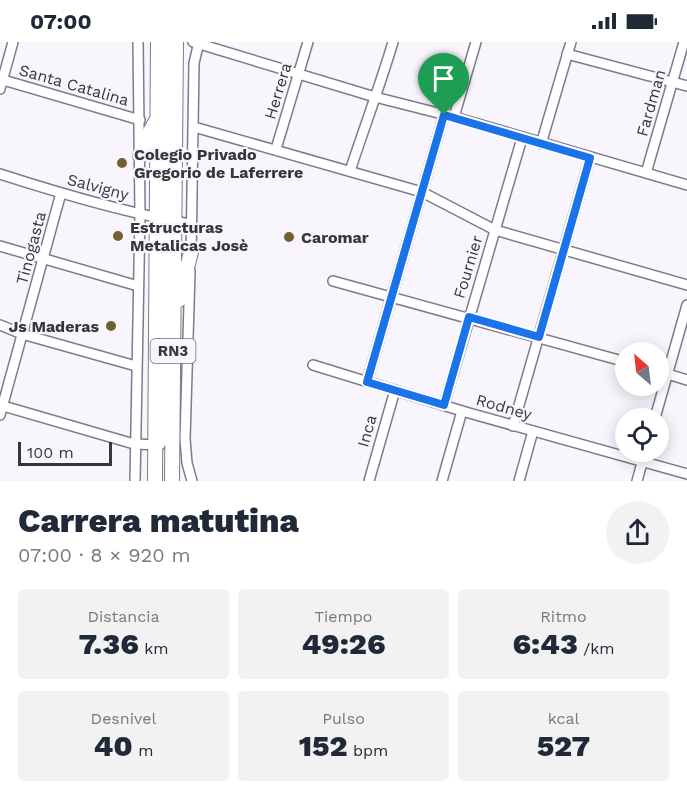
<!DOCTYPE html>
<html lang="es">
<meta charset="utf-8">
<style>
body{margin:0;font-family:"Work Sans",sans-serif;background:#f2f2f3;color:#1f2937;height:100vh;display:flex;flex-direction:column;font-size:22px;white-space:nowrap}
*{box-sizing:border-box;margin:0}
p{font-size:20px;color:#747a83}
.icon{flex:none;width:33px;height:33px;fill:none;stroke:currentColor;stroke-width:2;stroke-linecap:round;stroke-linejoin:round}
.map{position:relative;height:439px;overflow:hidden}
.sheet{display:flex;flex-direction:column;background:#fff;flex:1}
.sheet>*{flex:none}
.needle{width:39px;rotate:332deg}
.buttons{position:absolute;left:615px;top:300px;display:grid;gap:12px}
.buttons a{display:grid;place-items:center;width:54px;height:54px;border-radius:50%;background:#fff;box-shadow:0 3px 15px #0003;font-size:30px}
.scale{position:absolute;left:18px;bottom:15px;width:94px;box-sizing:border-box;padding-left:6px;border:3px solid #39353d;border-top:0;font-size:16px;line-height:21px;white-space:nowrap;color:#39353d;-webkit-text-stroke:4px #f9f5fd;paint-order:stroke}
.pin{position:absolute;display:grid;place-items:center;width:51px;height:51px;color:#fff;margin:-62px -26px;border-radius:50% 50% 50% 0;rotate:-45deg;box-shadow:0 0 6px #0007}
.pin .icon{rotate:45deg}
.round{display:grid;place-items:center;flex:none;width:63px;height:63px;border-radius:32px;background:#f2f2f3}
.headline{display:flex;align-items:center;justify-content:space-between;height:102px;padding:0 18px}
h1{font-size:33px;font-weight:800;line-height:45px}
.stats{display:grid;grid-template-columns:repeat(3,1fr);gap:9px;height:102px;padding:6px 18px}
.stats div{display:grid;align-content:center;border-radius:6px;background:#f2f2f3;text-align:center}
.stats b{font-size:30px;font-weight:800}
.stats small{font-size:16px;font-weight:400}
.stats p{font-size:16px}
.status{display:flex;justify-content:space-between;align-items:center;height:42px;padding:0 30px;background:#fff;direction:ltr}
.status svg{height:16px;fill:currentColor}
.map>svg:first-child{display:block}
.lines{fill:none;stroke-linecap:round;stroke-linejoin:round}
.minor-casing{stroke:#82798a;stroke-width:12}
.highway-casing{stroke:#82798a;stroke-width:16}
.minor{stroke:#fff;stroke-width:9}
.highway{stroke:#fff;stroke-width:14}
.route-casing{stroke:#fff;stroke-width:12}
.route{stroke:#1a73e8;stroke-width:8}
.poi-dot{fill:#72612f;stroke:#f9f5fd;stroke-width:2}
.labels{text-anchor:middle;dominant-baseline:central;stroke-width:4.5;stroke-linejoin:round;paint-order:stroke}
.shield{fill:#f9f5fd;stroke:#736f77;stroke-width:1.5}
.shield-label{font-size:15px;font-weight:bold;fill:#39353d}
.street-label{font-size:16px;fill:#39353d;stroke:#f9f5fd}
.poi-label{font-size:16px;font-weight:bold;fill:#39353d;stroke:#f9f5fd;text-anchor:start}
</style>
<div class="status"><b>07:00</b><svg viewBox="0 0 49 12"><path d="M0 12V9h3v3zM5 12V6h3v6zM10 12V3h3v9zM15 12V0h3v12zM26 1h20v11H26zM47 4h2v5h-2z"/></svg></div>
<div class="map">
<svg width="687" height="439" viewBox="0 0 687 439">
<rect width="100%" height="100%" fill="#f9f5fd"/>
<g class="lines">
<g class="minor-casing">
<g id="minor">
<polyline points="193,0 375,55 454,75 687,143"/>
<polyline points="567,12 687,44"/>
<polyline points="0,37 140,78"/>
<polyline points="0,47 13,0"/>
<polyline points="454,75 476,0"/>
<polyline points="194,85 422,150 495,188 687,243"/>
<polyline points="541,102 571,0"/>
<polyline points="276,107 308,0"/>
<path d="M350,129C364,86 380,44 393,0"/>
<polyline points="646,131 684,0"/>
<path d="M0,132C62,152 126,171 190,182"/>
<polyline points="164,174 167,46 165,0"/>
<polyline points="0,204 138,244"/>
<polyline points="191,216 194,21 199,0"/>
<polyline points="190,229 185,397 187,421 192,439"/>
<polyline points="333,239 626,320"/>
<polyline points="0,283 22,292 136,324"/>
<polyline points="313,323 462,369 687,432"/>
<polyline points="658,329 687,338"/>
<polyline points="367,340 444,73"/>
<polyline points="0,363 134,402 160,403"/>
<polyline points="444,363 522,96"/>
<polyline points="0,373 61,151"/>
<polyline points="655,376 687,263"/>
<polyline points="513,384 590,116"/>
<path d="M166,399C164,322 159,244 169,167"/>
<polyline points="135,439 140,172 138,0"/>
<polyline points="369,439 395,348"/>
<polyline points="442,439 462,369"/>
<polyline points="519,439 533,389"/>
<polyline points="637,439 645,410"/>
</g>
</g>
<g class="highway-casing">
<g id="highway">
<polyline points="140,114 148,93 156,79"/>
<polyline points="179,258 191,210"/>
<polyline points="155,439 158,0"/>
<polyline points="172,439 176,0"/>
</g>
</g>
<use href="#minor" class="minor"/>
<use href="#highway" class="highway"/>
</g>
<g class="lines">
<g class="route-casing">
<polygon id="route" points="444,73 590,116 539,295 469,275 444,363 367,340"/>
</g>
<use href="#route" class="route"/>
</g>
<g class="poi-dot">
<circle cx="122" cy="121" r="6"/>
<circle cx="118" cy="194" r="6"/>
<circle cx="289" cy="195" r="6"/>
<circle cx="111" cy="284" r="6"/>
</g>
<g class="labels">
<rect class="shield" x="150.5" y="297" width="45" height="24" rx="4.5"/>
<g class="shield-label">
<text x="173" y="309">RN3</text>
</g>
<g class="street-label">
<text transform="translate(74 43) rotate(16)">Santa Catalina</text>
<text transform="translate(278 49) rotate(-73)">Herrera</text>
<text transform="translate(651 61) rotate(-74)">Fardman</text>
<text transform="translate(98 145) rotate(15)">Salvigny</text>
<text transform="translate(31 206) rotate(-75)">Tinogasta</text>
<text transform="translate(468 225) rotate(-73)">Fournier</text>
<text transform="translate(504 365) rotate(16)">Rodney</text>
<text transform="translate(367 389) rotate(-74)">Inca</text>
</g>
<g class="poi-label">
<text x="134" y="112">Colegio Privado<tspan x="134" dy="18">Gregorio de Laferrere</tspan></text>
<text x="130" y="185">Estructuras<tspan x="130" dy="18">Metalicas Josè</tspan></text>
<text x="301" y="195">Caromar</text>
<text x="99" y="284" text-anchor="end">Js Maderas</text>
</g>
</g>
</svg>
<div class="buttons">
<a><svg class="needle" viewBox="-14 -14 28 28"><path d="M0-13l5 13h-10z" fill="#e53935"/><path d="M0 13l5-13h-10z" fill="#747a83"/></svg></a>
<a><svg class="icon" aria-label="locate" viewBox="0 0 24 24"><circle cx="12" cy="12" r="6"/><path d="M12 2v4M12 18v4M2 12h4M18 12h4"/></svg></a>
</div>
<div class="scale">100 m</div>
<div class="pin" style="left:444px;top:73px;background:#1e9e55"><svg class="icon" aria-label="arrive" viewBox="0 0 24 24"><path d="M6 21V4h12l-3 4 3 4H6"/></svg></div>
</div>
<section class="sheet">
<div class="headline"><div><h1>Carrera matutina</h1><p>07:00 · 8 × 920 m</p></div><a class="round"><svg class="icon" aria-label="share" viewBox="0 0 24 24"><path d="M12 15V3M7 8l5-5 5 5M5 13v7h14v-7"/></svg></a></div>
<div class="stats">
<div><p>Distancia</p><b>7.36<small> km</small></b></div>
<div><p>Tiempo</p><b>49:26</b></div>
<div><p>Ritmo</p><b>6:43<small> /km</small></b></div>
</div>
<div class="stats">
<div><p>Desnivel</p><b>40<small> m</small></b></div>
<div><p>Pulso</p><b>152<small> bpm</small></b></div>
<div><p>kcal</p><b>527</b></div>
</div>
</section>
